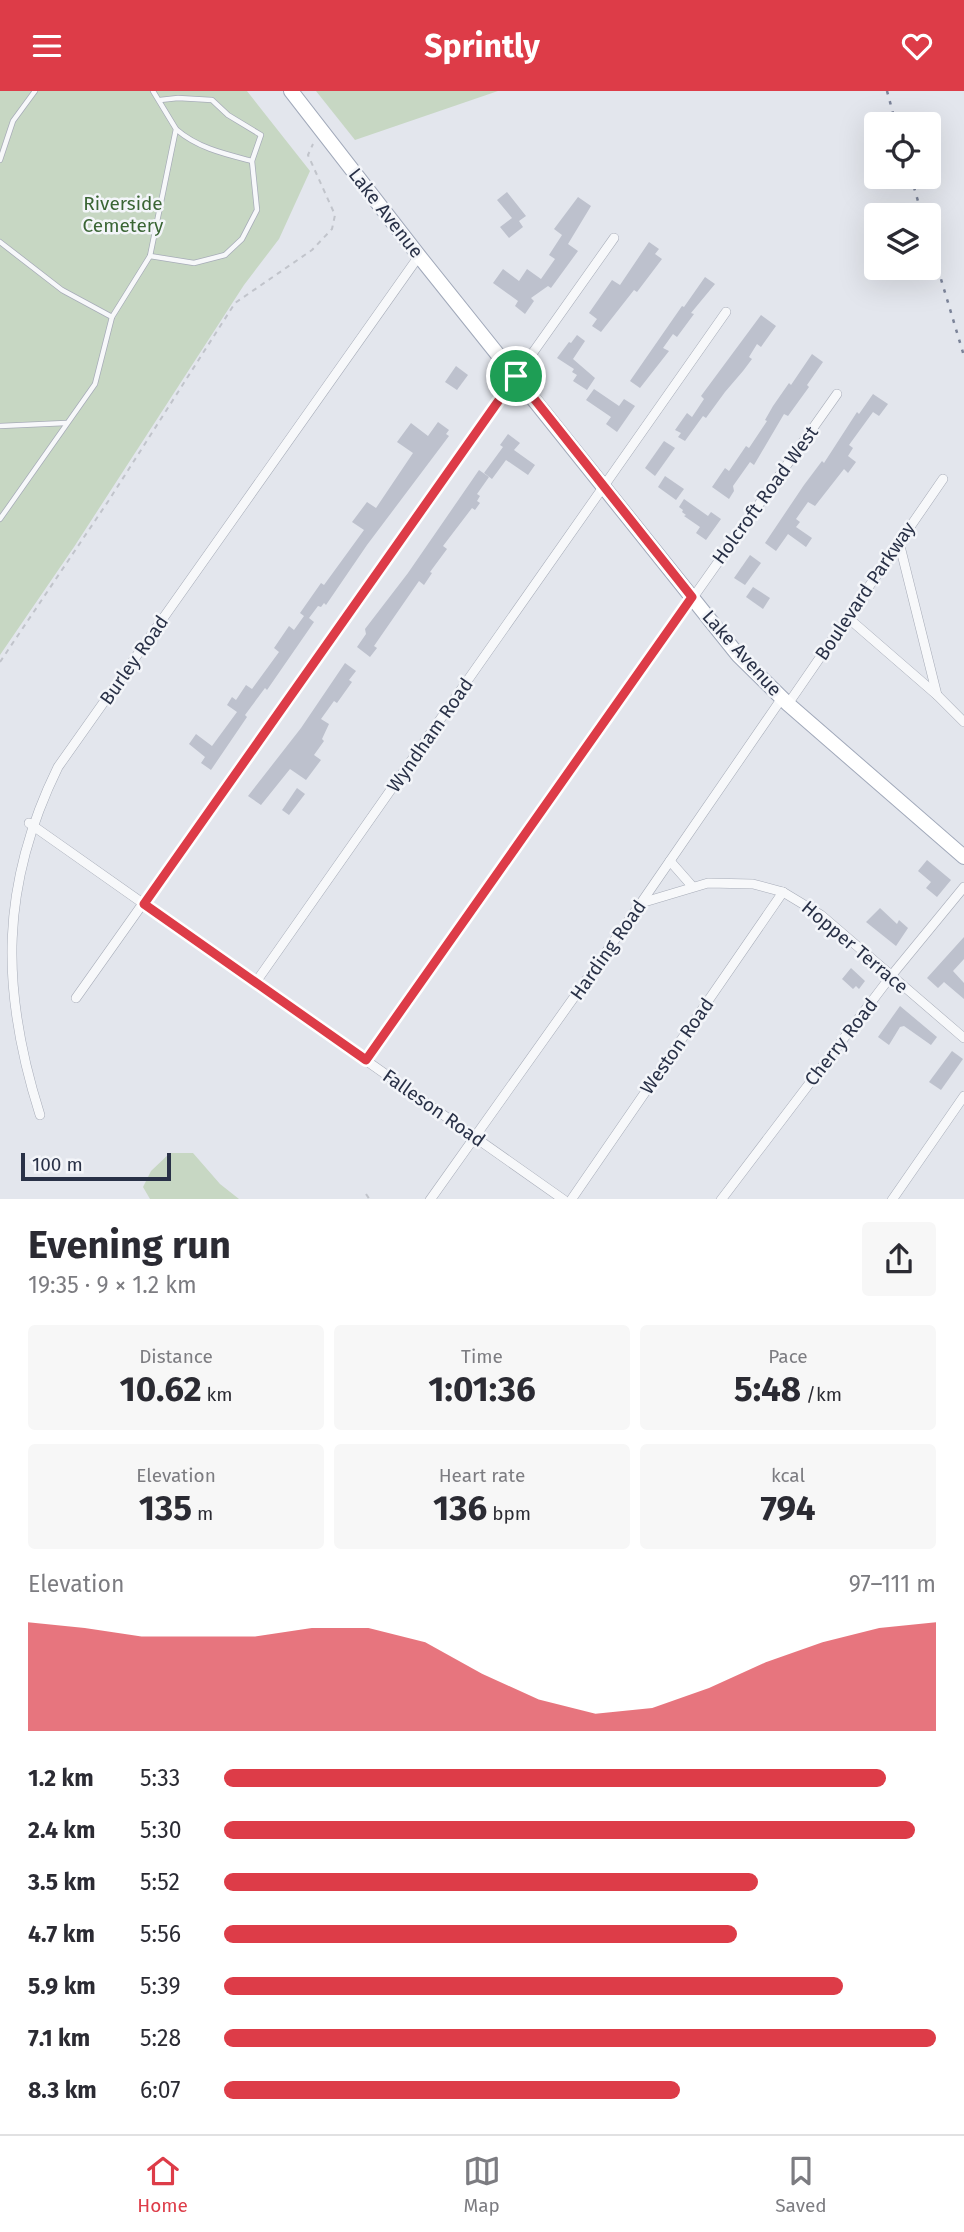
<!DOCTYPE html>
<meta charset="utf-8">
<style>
body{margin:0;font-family:"Fira Sans",sans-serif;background:#f7f7f7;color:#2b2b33;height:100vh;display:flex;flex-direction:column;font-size:26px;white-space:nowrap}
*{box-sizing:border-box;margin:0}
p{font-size:23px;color:#7c7c81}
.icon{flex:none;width:38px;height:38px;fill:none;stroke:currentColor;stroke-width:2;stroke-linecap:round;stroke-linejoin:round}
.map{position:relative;height:1108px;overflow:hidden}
.panel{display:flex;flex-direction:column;background:#fff;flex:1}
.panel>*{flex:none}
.fabs{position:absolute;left:864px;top:21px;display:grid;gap:14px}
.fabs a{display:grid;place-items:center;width:77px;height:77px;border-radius:7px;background:#fff;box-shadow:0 7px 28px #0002;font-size:35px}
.scale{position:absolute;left:21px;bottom:18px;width:150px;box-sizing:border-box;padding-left:7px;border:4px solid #293147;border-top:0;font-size:19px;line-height:24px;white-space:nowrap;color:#293147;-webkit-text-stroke:5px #f3f5f9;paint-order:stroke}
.pin{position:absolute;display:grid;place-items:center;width:60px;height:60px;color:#fff;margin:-30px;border:4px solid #fff;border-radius:50%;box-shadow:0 2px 7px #0007}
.round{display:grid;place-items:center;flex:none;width:74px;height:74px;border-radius:7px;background:#f7f7f7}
.headline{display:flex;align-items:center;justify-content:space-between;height:119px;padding:0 28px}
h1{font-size:38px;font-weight:700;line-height:52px}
.stats{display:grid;grid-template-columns:repeat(3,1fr);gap:10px;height:119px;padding:7px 28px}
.stats div{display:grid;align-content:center;border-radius:7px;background:#f7f7f7;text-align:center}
.stats b{font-size:35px;font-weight:700}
.stats small{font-size:19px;font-weight:400}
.stats p{font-size:19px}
.chart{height:196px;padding:14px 28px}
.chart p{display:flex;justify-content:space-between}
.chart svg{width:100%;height:126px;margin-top:7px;fill:#dd3c48;opacity:.7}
ul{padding:0 28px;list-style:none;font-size:23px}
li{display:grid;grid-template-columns:112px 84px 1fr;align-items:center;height:52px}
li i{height:18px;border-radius:9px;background:#dd3c48}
header{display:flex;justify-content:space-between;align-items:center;height:91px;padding:0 28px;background:#dd3c48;color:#fff;font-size:32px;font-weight:700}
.dock{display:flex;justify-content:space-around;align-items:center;height:98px;border-top:2px solid #e1e1e2;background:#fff;font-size:19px;color:#7c7c81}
.dock a{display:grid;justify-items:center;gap:4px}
.dock .selected{color:#dd3c48}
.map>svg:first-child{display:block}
.green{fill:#c7d7c3}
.building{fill:#bdc1cd}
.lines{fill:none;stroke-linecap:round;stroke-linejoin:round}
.service-casing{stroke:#a7acb8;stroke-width:6}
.minor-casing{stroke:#a7acb8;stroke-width:10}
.primary-casing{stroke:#a1a9ba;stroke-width:16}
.path{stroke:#c1c4cb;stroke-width:2;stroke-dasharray:5 5;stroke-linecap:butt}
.service{stroke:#f7f8fa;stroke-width:4.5}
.minor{stroke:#f7f8fa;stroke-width:9}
.primary{stroke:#fff;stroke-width:14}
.rail{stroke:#7b8398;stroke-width:2.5;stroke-dasharray:3.5 7;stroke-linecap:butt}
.route-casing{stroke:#fff;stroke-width:14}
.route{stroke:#dd3c48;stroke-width:9}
.labels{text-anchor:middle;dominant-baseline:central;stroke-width:5;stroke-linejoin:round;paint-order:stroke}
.park-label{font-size:19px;fill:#3a6534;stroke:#f3f5f9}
.street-label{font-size:19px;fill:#293147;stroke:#f3f5f9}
</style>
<header><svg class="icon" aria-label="menu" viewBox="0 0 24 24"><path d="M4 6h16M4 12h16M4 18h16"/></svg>Sprintly<svg class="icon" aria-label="heart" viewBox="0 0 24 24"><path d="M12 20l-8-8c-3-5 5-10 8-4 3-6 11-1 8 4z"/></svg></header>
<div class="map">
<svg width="964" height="1109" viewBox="0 0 964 1109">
<rect width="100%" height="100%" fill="#e3e6ed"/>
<g class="green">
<polygon points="0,0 247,0 310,80 279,148 244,194 74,456 0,564"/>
<polygon points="316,0 498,0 355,49"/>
<polygon points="170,1062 193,1062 220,1093 239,1108 150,1108 143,1096 151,1080"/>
</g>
<g class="building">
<polygon points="507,101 526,125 519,130 523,136 509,147 500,136 512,127 497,109"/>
<polygon points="578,106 591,115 568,153 578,160 551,197 548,195 531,207 534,210 525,223 515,215 518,210 493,192 503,178 519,190 527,178 541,188 555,168 549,164 562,144 554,138"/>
<polygon points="649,151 659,158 655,163 662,168 637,201 634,199 601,241 592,235 597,228 589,222 612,189 620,194"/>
<polygon points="705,186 715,193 691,222 694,223 677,246 673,243 663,257 669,260 640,297 630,290 682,215 684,216"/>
<polygon points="761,224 776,235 761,256 757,253 749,266 752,268 743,280 725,301 706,327 703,325 685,350 678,346 681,342 675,339 687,322 692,326 704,308 701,305"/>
<polygon points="577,244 585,250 573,268 595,287 587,299 573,290 577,284 572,281 574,278 557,267 569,251 571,252"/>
<polygon points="812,263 823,271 807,294 809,296 788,325 784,323 754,374 750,371 733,395 734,400 729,408 712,396 725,377 729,380 746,355 749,357 767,330 765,329 773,315 789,292 791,294"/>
<polygon points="456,275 468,284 457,299 445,291"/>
<polygon points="594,298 619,315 624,308 635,315 617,341 606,333 611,326 586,309"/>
<polygon points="873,303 888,313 879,325 873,321 849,354 853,357 848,365 856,371 848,382 844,378 815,415 808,411 796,428 800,431 796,436 812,447 806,456 788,443 776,460 765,452 804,394 822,370 824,372 857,321 859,323"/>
<polygon points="438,331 449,339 446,343 449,345 367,454 326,514 324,512 321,516 318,515 309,527 314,531 267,599 265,597 245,624 247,626 211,679 201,672 205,666 189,653 196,643 212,655 237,621 227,614 232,606 236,609 246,594 252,598 279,561 274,557 289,535 294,539 304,525 300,522 321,492 324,494 364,439 352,431 367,411 376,417 413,362 397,351 411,332 428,345"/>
<polygon points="508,343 520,352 514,359 535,374 528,384 506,369 492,388 484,382 503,356 500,354"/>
<polygon points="664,350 675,357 655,385 645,377"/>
<polygon points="479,379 489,386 477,403 480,405 477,410 480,412 475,419 472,417 443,455 447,458 430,481 432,482 424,494 419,490 374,555 377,557 370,566 357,556 366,543 365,538 408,482"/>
<polygon points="665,385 684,398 676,409 658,396"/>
<polygon points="684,408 708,425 711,421 721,428 706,449 696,442 700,436 684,425 686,424 682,421 683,419 679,416"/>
<polygon points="750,464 761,472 745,494 734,487"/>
<polygon points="753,496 770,507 763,518 746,506"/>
<polygon points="345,572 356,580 349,589 352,591 337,612 334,610 321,628 329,633 322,648 324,650 314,664 321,669 306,689 290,678 261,714 248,705 301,637"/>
<polygon points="297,697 305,703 289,724 282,719"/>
<polygon points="927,769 951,789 937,806 926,797 931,791 918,780"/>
<polygon points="880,817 897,833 899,829 908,837 896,855 866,831"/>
<polygon points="964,846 964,868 953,880 964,892 964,908 944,891 938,897 927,887"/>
<polygon points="851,877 865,890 859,898 856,895 853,898 842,888"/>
<polygon points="900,915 937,946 931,954 904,935 900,936 889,954 878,946"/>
<polygon points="952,960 963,968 941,999 929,991"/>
</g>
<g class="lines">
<g class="service-casing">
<g id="service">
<path d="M177,39C198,57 225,63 252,70"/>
<polyline points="0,69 13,30 35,0"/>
<polyline points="0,151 62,199 112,226"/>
<polyline points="150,165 194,172 225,164 242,148 257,119 252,70 261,44 228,24 212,9 178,7 160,9"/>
<polyline points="0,335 66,332"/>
<polyline points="0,428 95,293 112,226 150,165 176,38 153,0"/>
</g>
</g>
<g class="minor-casing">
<g id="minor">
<polyline points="899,451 937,604"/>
<polyline points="847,526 937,604 964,631"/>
<polyline points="788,613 943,388"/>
<polyline points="29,732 564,1109"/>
<polyline points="670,770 692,795"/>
<polyline points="641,812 708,792 753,793 783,801 821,824 964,947"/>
<polyline points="256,891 726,221"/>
<polyline points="76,907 614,147"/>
<polyline points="366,969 837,303"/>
<path d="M40,1024C0,898 0,794 58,676L419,165"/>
<polyline points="430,1109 641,812 782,607"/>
<polyline points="571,1109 783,801"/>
<polyline points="721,1109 891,885 964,796"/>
<polyline points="892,1109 964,1005"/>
</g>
</g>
<g class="primary-casing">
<polyline id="primary" points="291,0 419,165 738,564 788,613 964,766"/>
</g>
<g class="path">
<polyline points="0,571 109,409 235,212 312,159 332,138 335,124 308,64 313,53"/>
<polyline points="366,1103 370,1109"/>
</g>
<use href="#service" class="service"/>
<use href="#minor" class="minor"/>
<use href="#primary" class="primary"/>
<g class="rail">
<polyline points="887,0 896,33"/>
<polyline points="911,86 922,124"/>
<polyline points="929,148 964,265"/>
</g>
</g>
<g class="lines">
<g class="route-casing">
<polygon id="route" points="516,285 692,506 366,969 144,813"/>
</g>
<use href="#route" class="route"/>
</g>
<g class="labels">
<g class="park-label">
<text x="123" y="112">Riverside<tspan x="123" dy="22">Cemetery</tspan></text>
</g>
<g class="street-label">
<text transform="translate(386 122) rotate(52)">Lake Avenue</text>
<text transform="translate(765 404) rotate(-54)">Holcroft Road West</text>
<text transform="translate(865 500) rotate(-56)">Boulevard Parkway</text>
<text transform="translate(742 562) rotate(48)">Lake Avenue</text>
<text transform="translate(134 569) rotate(-55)">Burley Road</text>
<text transform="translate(430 644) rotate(-55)">Wyndham Road</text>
<text transform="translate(855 856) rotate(40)">Hopper Terrace</text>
<text transform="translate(608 859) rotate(-55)">Harding Road</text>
<text transform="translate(841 951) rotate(-52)">Cherry Road</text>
<text transform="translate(677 955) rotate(-55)">Weston Road</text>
<text transform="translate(434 1017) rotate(35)">Falleson Road</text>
</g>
</g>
</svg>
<div class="fabs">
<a><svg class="icon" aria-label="locate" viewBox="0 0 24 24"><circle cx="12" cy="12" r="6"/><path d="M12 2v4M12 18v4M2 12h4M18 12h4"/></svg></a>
<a><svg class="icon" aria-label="layers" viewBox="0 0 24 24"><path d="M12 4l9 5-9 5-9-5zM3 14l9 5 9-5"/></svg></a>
</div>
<div class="scale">100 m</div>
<div class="pin" style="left:516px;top:285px;background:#1e9e55"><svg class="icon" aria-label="arrive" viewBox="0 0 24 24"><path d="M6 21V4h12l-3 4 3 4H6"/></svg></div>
</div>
<section class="panel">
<div class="headline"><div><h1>Evening run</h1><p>19:35 · 9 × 1.2 km</p></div><a class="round"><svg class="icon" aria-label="share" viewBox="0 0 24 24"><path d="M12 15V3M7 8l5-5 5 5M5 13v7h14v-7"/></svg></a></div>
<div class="stats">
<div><p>Distance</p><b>10.62<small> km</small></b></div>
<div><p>Time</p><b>1:01:36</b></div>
<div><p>Pace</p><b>5:48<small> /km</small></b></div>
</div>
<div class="stats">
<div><p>Elevation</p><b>135<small> m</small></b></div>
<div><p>Heart rate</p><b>136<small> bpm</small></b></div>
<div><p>kcal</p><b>794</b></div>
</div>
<div class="chart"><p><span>Elevation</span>97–111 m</p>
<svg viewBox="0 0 160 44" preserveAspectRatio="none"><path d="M0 44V6L10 8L20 11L30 11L40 11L50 8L60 8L70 13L80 24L90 33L100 38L110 36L120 29L130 20L140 13L150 8L160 6V44z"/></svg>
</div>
<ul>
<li><b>1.2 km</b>5:33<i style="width:93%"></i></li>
<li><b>2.4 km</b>5:30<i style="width:97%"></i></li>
<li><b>3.5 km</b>5:52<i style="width:75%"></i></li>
<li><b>4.7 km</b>5:56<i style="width:72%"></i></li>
<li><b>5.9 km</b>5:39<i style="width:87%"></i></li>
<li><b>7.1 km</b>5:28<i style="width:100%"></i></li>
<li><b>8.3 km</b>6:07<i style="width:64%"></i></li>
</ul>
</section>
<nav class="dock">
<a class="selected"><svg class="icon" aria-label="home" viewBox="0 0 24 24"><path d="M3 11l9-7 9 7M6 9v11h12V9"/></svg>Home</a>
<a><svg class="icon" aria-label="map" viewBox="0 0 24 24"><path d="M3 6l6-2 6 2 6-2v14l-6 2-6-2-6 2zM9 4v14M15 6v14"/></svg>Map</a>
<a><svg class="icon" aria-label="saved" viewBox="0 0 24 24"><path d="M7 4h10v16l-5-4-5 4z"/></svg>Saved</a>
</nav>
